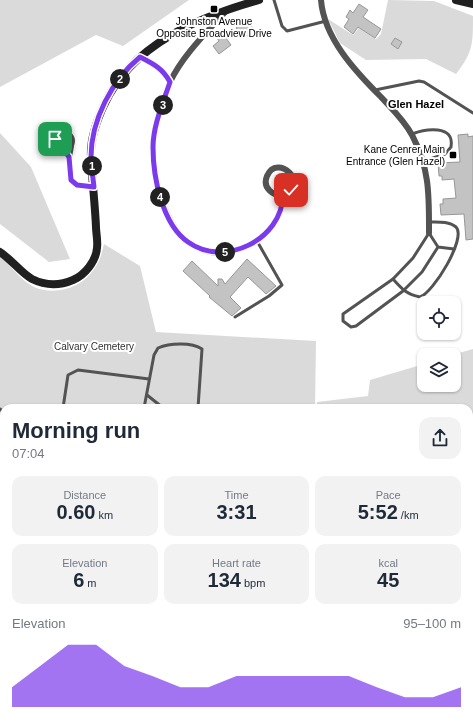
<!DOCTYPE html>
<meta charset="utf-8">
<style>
body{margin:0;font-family:Helvetica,sans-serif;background:#f2f2f3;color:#1f2937;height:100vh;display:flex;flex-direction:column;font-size:15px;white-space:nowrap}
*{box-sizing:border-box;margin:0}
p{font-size:13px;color:#747a83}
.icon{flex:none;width:22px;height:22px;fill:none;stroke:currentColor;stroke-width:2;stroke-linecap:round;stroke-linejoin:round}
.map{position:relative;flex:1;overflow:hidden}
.drawer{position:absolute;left:0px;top:404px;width:473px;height:324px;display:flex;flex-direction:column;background:#fff;border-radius:12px 12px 0 0;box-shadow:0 1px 3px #0004}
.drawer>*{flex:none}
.buttons{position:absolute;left:417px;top:296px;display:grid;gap:8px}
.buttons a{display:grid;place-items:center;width:44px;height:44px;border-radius:8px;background:#fff;box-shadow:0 1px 3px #0004;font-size:20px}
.pin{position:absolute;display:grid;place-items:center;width:34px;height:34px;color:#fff;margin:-17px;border-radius:8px;box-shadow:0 2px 6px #0006}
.km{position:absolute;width:20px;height:20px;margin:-10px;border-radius:50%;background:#222;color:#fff;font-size:11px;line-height:20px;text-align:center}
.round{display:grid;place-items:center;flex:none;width:42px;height:42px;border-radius:12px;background:#f2f2f3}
.summary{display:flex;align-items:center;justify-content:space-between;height:68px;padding:0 12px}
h1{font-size:22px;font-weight:700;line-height:30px}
.stats{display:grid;grid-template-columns:repeat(3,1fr);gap:6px;height:68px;padding:4px 12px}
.stats div{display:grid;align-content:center;border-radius:10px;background:#f2f2f3;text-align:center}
.stats b{font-size:20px;font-weight:700}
.stats small{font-size:11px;font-weight:400}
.stats p{font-size:11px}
.chart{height:112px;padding:8px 12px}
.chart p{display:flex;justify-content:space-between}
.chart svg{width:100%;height:72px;margin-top:4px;fill:#7c3aed;opacity:.7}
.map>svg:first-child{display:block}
.green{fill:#dadada}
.building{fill:#c3c3c3;stroke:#979797}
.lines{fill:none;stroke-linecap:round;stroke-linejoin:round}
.lane{stroke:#535353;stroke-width:3}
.street{stroke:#535353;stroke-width:6}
.secondary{stroke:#202020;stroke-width:8}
.route-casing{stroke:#fff;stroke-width:8}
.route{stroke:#7c3aed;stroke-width:5}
.poi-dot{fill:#000;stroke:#fff;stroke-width:1.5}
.labels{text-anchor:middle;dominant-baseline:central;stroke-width:4;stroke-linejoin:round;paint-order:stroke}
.poi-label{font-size:10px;fill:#000;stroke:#fff}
.park-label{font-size:10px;fill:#313131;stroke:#fff}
.neighbourhood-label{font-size:11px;font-weight:bold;fill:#000;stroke:#fff}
</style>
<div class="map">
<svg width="473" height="728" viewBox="0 0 473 728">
<rect width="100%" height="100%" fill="#fff"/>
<g class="green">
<polygon points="0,0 189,0 123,46 96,35 0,87"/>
<path d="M388,0L434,1L473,16C473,44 473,52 456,74L426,59L366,60L340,43L328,19L353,35L359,28L376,39L381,34Z"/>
<polygon points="0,133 31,167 70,259 49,262 0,224"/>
<path d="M104,244L140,266L156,332L316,341L315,408H4V724H311V728H0V257C12,266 20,280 34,287C55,296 82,288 94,269C100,262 102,252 104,244Z"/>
<polygon points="473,349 473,633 469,632 469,408 317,408 317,402 368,396 370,380 424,364 424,385 454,385 454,355 452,355"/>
<polygon points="469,640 473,641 473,728 321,728 321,724 469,724"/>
</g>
<g class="building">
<polygon points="359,4 368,10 363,17 381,29 375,38 358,27 353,34 344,27 349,19 346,17 350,10 353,13"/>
<polygon points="246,19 255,31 248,37 242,31 240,33 236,28"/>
<polygon points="223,34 231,45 219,54 213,46 219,41 217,38"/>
<polygon points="395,38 402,42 398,49 391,44"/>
<polygon points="468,134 468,137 473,136 473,239 466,240 464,214 441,215 440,204 443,204 443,199 456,198 454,179 442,180 442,176 439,176 438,163 460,162 458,135"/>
<polygon points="247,259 276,286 266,294 248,277 230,297 241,308 232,316 209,297 210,296 183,271 192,261 218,286 218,279 222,279 225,284"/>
</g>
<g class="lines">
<g class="lane">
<polyline points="274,0 282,26 287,31 326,21"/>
<polyline points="375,90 419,81 424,82 473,113"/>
<path d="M412,134C425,129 455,124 451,147L445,154L424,161"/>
<polyline points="438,247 422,272 403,291 356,326 351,327 343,321 343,314 393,279 413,258 429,233 438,247 454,249"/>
<path d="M393,279C402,289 406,294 420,297C433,293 467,238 456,227C449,221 438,222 429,222"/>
<polyline points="235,317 269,296 282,285 257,241"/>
<polyline points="147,395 162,407"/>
<polyline points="63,408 68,375 78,370 149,379"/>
<path d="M144,408L154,355L158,348C169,343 192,342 202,349L198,408"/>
<polyline points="160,408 181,408"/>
<polyline points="0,409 4,412"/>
<polyline points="0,476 4,479"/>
<polyline points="0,579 4,582"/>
<polyline points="0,602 4,602"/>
<polyline points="469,628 473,628"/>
<polyline points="0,679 4,681"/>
<polyline points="88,724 88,728"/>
<polyline points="176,724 182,728"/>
<polyline points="25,728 26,724"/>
<polyline points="153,728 155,724"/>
</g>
<g class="street">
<path d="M321,0C324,38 355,71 381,97C392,109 404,120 412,135C430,169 429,196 429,233"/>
<path d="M226,11C206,33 183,55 170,82C163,96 154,131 153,146C152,180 167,238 202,250C238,262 282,233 283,195C311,183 277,153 267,176C262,188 273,196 283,195"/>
<path d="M140,57C154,64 163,69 170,82"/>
<circle cx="64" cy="141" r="8"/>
<polyline points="71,146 69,157 71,180 77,185 94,187"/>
</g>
<g class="secondary">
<polyline points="456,0 473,4"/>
<path d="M0,252C11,259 21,273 32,279C46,286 59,286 73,280C85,275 96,261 97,248C98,241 96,233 96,227C95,204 92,180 91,157C90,141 97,120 104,105C132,44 199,17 259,0"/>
</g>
</g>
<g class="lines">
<g class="route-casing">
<path id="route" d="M55,139L56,145L63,149L69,157L71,180L77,185L94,187C93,177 91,167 91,157C91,120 112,80 140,57C154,64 163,69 170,82C163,103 153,126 153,147C153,177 162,224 188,242C224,268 282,240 283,195L291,190"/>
</g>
<use href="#route" class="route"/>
</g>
<g class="poi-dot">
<rect x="210" y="5" width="8" height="8" rx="2"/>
<rect x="449" y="151" width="8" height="8" rx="2"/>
</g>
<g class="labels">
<g class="poi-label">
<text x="214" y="21">Johnston Avenue<tspan x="214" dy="12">Opposite Broadview Drive</tspan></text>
<text x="445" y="149" text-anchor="end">Kane Cenrer Main<tspan x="445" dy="12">Entrance (Glen Hazel)</tspan></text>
</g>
<g class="park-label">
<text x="94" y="346">Calvary Cemetery</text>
</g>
<g class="neighbourhood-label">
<text x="416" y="104">Glen Hazel</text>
</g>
</g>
</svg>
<div class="buttons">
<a><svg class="icon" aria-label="locate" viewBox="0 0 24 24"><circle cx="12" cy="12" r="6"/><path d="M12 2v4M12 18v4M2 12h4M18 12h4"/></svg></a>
<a><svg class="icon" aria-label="layers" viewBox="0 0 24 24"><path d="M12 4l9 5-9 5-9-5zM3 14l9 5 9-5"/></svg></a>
</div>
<div class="pin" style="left:55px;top:139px;background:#1e9e55"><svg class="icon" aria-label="arrive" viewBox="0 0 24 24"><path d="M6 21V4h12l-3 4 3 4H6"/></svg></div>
<div class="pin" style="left:291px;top:190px;background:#d93025"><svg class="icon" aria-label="check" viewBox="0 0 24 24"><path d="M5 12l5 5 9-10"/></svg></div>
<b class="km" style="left:92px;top:166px">1</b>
<b class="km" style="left:120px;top:79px">2</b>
<b class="km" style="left:163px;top:105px">3</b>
<b class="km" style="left:160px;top:197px">4</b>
<b class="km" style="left:225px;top:252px">5</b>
<section class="drawer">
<div class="summary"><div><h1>Morning run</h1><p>07:04</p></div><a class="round"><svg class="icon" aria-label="share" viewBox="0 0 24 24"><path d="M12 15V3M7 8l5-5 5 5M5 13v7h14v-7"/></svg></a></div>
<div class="stats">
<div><p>Distance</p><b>0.60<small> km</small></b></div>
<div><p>Time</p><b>3:31</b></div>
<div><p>Pace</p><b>5:52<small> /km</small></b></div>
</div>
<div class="stats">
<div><p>Elevation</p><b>6<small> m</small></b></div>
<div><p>Heart rate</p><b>134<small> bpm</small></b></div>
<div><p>kcal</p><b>45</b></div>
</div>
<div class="chart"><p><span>Elevation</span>95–100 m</p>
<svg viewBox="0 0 160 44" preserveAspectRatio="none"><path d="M0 44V32L10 19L20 6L30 6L40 19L50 25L60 32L70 32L80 25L90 25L100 25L110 25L120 25L130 32L140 38L150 38L160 32V44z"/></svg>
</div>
</section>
</div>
